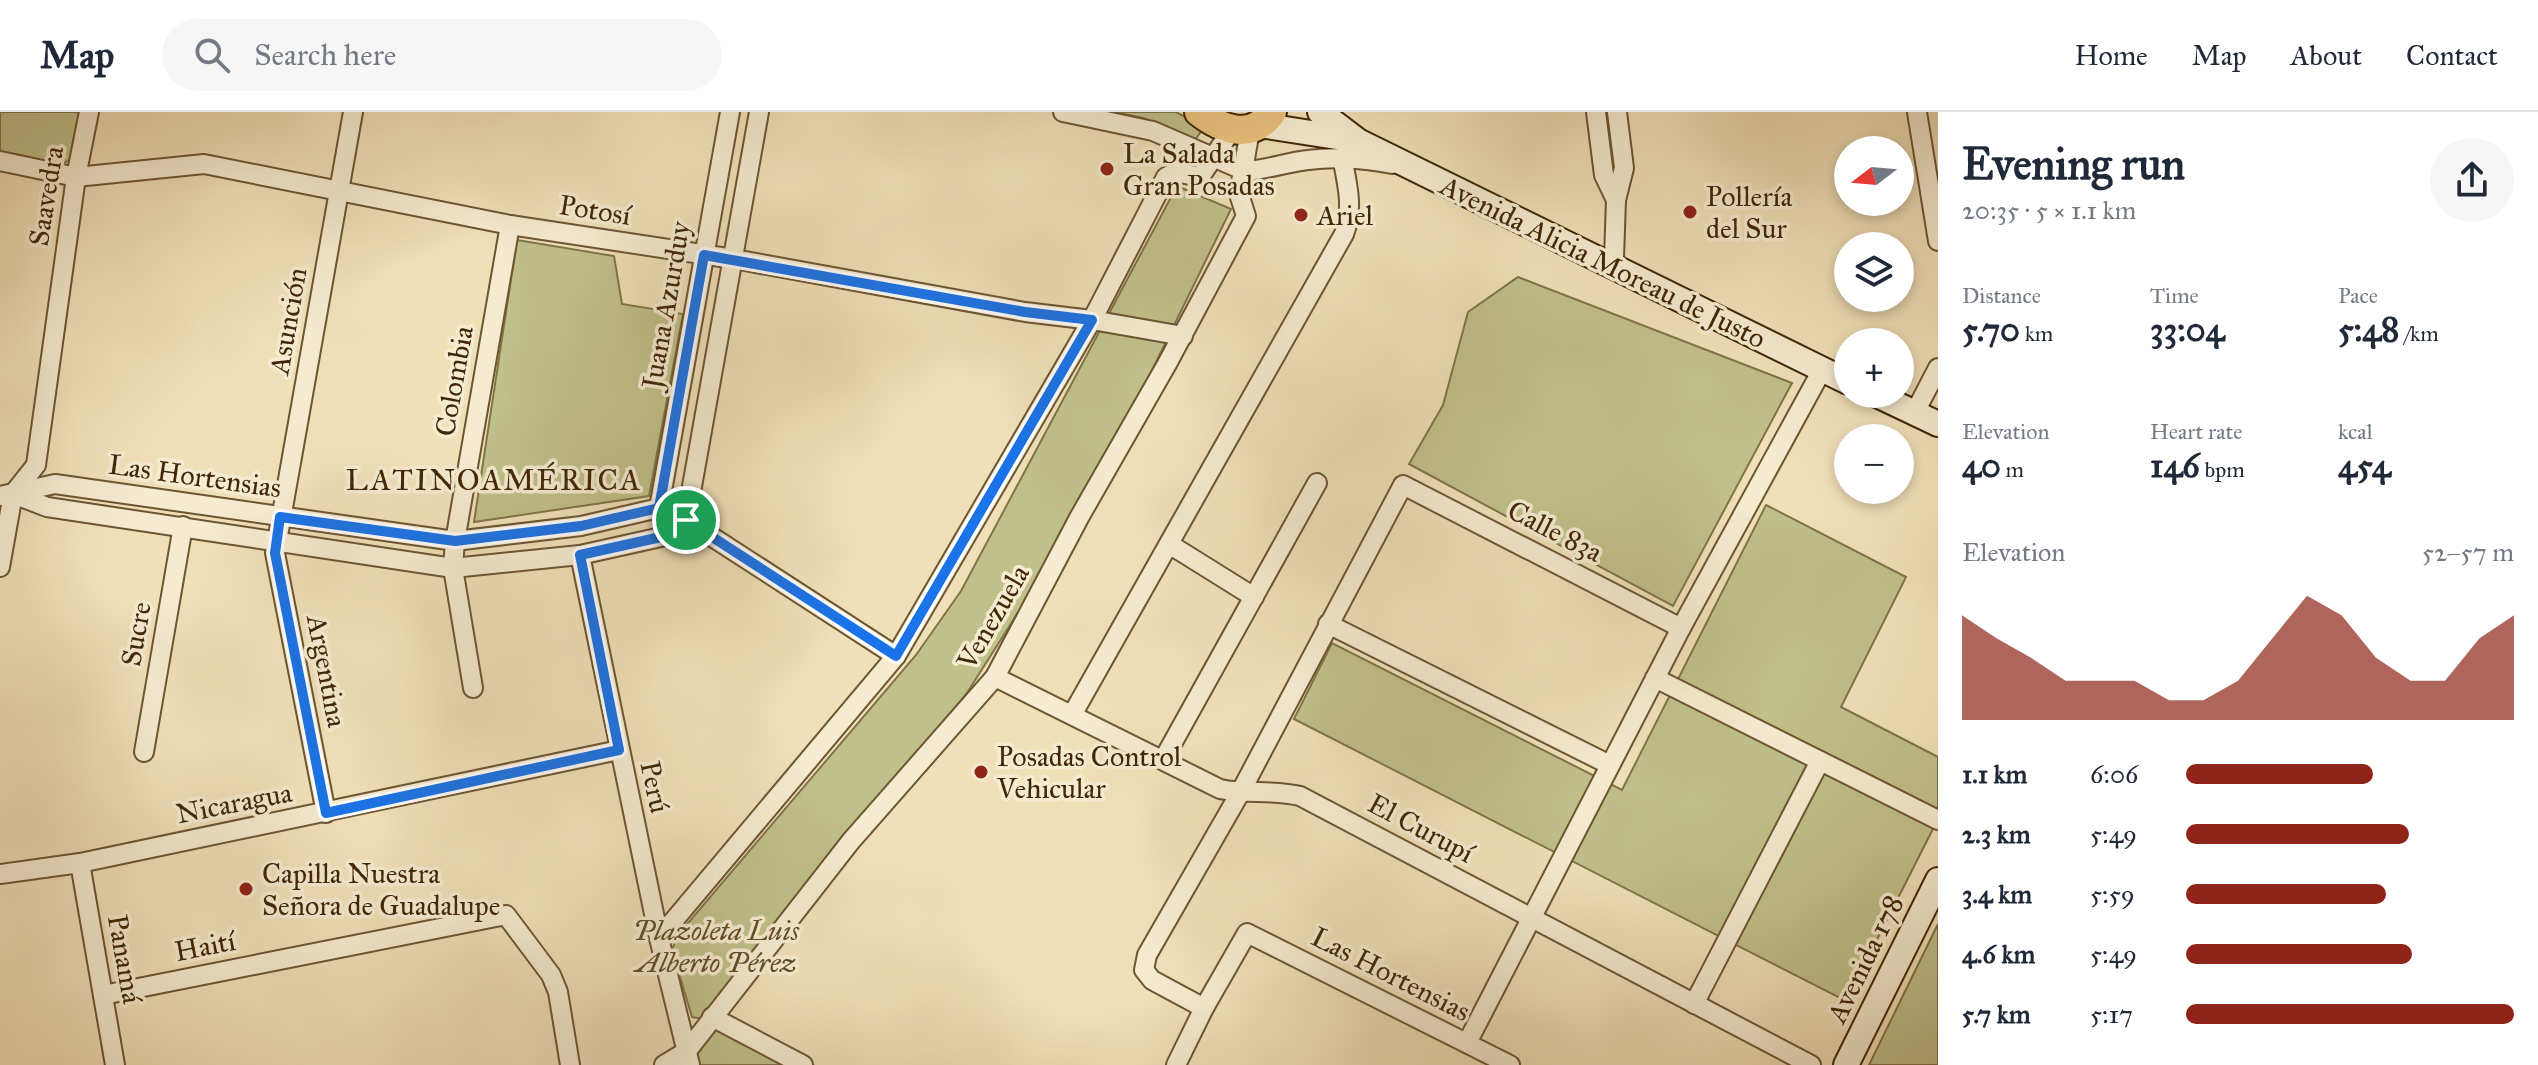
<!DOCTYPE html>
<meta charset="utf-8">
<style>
body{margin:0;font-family:"IM FELL Great Primer",serif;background:#f6f6f7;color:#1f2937;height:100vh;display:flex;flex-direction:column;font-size:30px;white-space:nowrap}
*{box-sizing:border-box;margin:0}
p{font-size:26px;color:#747a83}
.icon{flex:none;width:44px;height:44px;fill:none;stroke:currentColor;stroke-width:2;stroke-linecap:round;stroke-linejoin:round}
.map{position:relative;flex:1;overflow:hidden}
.panel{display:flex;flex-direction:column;background:#fff;width:600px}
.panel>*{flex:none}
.needle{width:52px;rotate:254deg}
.controls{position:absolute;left:1834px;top:24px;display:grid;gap:16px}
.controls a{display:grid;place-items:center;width:80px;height:80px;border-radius:50%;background:#fff;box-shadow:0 4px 12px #0003;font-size:40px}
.pin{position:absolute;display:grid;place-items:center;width:68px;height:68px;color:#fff;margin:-34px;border:4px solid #fff;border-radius:50%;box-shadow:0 2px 8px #0007}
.round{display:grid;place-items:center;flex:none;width:84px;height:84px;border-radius:42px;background:#f6f6f7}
.head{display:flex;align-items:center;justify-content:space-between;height:136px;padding:0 24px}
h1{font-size:44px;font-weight:800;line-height:60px}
.stats{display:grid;grid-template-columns:repeat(3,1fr);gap:12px;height:136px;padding:8px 24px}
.stats div{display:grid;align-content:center}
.stats b{font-size:34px;font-weight:800}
.stats small{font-size:22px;font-weight:400}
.stats p{font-size:22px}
.chart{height:224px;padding:16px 24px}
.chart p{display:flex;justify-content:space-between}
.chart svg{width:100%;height:144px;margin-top:8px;fill:#8f2418;opacity:.7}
ul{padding:0 24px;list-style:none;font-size:26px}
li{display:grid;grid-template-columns:128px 96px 1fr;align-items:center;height:60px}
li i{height:20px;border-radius:10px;background:#8f2418}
header{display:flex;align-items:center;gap:48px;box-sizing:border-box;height:112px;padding:0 40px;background:#fff;border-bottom:2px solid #e0e1e3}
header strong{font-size:38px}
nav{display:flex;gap:44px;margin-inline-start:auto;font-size:28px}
.search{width:560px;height:72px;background:#f6f6f7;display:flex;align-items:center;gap:20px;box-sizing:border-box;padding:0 28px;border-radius:44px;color:#747a83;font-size:30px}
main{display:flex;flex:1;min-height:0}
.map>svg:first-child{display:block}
.green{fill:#c0c08a;stroke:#807448;stroke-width:2}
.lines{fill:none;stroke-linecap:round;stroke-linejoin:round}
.street-casing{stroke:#6d5532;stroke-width:22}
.secondary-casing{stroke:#412705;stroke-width:28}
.primary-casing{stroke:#412705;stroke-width:32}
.street{stroke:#f5ebd1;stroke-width:18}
.secondary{stroke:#f5ebd1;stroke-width:24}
.primary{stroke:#e8c07c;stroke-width:28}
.route-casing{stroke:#fff;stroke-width:16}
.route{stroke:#1a73e8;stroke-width:10}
.poi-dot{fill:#8f2418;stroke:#f5ebd1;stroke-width:3}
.labels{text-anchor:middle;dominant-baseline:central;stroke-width:7;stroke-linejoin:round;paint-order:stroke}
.poi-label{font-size:28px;fill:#412705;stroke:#f5ebd1;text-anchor:start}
.street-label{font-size:28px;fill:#412705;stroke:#f5ebd1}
.park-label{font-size:28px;font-style:italic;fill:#614d26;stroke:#f5ebd1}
.neighbourhood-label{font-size:30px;letter-spacing:2px;fill:#412705;stroke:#f5ebd1}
</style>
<header>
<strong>Map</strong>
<div class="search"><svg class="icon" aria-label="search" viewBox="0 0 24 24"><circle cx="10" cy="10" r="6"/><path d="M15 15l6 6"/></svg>Search here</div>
<nav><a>Home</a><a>Map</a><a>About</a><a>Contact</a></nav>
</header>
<main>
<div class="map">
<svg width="1938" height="953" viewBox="0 0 1938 953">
<rect width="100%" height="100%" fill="#f0e0b8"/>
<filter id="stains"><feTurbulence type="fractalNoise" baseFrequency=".0025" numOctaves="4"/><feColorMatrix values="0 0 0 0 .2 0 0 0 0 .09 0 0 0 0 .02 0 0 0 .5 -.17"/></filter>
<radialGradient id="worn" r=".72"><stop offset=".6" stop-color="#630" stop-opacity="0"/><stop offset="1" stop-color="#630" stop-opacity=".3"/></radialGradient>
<g class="green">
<polygon points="0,0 81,0 72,46 60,54 0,42"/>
<polygon points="1114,0 1176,0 1204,15 1195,28 1143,6"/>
<polygon points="1177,74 1231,97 1085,395 967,581 704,907 692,905 672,838 677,824 916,543 961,479"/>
<polygon points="517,128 614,144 622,192 683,202 649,384 474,410"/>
<polygon points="1518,165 1792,271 1673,494 1409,352 1443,293 1468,200"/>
<polygon points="1766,393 1906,465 1841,595 1938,645 1938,707 1846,889 1294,607 1332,531 1622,678"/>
<polygon points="1938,812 1938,953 1869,953"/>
<polygon points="717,902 814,953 693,953 692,950"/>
</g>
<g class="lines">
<g class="street-casing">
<g id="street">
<path d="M1063,0L1153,19L1245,59C1267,58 1287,50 1308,48C1337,44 1363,47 1392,52"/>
<polyline points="1596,0 1604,63 1616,88"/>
<polyline points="1617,0 1624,56 1616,88 1614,146 1619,159"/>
<polyline points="1917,0 1938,129"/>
<polyline points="0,49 76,65 204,52 510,113 734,147 1025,200 1092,208 1183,224"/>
<polyline points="1915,300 1938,256"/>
<polyline points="13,382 47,395 453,456 580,443 670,423 686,408 759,0"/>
<polyline points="0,384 55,372 455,429 581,414 659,396 686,408 896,544"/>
<polyline points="659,396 730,0"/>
<polyline points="1169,432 1254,485"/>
<polyline points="580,443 659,826 690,953"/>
<polyline points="0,455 13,382 36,353 76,65 89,0"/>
<polyline points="1328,512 1610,653"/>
<path d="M995,565L1220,677C1247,683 1273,677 1300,684L1811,953"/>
<polyline points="1655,566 1938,708"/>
<polyline points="473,576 453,456 455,429 510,113"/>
<path d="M1072,603L1344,122C1354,96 1347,71 1342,45"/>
<polyline points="144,640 183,414"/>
<polyline points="1163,648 1317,371"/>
<polyline points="326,701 275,441 353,0"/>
<polyline points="80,751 115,953"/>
<polyline points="0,762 80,751 619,638"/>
<polyline points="659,826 896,544 1092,208 1166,65 1175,60 1200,65 1231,19"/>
<polyline points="103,883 506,803 551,863 558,880 570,953"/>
<polyline points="1694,892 1820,649"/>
<polyline points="1204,896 1152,868 1144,858 1147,843 1240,681 1403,373 1681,516"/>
<polyline points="712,905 803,953"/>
<polyline points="1467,931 1681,516 1822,258"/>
<polyline points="664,953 687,939 851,729 995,565 1080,404 1167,252 1246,104 1239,82 1250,18"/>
<polyline points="1176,953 1204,896 1247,821 1510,953"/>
</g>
</g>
<g class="secondary-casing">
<g id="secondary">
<polyline points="1320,0 1358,29 1848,270"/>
<polyline points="1260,13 1356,28"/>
<polyline points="1875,282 1938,312"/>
<polyline points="1846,953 1938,768"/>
</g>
</g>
<g class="primary-casing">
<path id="primary" d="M1199,0C1222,18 1252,29 1272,0"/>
</g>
<use href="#street" class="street"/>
<use href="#secondary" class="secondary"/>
<use href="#primary" class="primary"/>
</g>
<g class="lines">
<g class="route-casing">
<polygon id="route" points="704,143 1025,200 1092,208 896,544 686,408 670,423 580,443 619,638 326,701 275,441 280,405 455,429 581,414 659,396"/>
</g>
<use href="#route" class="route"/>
</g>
<g class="poi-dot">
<circle cx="1107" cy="57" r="8"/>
<circle cx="1690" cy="100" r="8"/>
<circle cx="1301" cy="103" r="8"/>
<circle cx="981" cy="660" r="8"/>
<circle cx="246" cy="777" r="8"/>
</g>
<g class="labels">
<g class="poi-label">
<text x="1123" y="41">La Salada<tspan x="1123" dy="32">Gran Posadas</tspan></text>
<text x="1706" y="84">Pollería<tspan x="1706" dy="32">del Sur</tspan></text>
<text x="1317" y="103">Ariel</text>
<text x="997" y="644">Posadas Control<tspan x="997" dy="32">Vehicular</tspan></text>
<text x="262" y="761">Capilla Nuestra<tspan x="262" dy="32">Señora de Guadalupe</tspan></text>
</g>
<g class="street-label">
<text transform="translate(46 84) rotate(-81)">Saavedra</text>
<text transform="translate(595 98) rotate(9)">Potosí</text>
<text transform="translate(1603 150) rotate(26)">Avenida Alicia Moreau de Justo</text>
<text transform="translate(666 193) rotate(-80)">Juana Azurduy</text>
<text transform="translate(288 209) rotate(-80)">Asunción</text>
<text transform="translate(454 269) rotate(-80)">Colombia</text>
<text transform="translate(195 364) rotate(8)">Las Hortensias</text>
<text transform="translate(1555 419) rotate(27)">Calle 83a</text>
<text transform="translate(993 505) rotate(-60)">Venezuela</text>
<text transform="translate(136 522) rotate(-80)">Sucre</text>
<text transform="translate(327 559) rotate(79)">Argentina</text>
<text transform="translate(655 675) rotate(78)">Perú</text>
<text transform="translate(234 691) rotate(-11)">Nicaragua</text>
<text transform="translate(1421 716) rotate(28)">El Curupí</text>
<text transform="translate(205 834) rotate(-11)">Haití</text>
<text transform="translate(125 847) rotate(80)">Panamá</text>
<text transform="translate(1865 847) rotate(-64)">Avenida 178</text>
<text transform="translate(1391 862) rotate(27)">Las Hortensias</text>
</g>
<g class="park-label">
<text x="716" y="818">Plazoleta Luis<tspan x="716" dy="32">Alberto Pérez</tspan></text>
</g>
<g class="neighbourhood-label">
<text x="494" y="368">LATINOAMÉRICA</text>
</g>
</g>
<rect width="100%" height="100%" filter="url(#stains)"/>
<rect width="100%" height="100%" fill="url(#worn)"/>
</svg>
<div class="controls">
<a><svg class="needle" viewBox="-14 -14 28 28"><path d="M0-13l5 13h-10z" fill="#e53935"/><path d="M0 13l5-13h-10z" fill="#747a83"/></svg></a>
<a><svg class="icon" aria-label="layers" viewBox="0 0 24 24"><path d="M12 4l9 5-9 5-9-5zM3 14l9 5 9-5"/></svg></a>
<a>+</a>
<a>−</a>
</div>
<div class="pin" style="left:686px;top:408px;background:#1e9e55"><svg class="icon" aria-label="arrive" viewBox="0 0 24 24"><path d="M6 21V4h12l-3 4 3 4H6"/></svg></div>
</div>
<section class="panel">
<div class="head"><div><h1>Evening run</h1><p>20:35 · 5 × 1.1 km</p></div><a class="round"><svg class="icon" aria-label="share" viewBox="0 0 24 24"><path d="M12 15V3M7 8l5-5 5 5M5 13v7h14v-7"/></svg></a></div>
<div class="stats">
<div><p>Distance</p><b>5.70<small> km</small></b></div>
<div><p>Time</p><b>33:04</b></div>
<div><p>Pace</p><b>5:48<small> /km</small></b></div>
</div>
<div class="stats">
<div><p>Elevation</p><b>40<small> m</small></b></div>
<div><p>Heart rate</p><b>146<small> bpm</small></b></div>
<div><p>kcal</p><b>454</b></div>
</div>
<div class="chart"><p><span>Elevation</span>52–57 m</p>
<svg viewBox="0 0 160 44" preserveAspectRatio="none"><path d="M0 44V12L10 19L20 25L30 32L40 32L50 32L60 38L70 38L80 32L90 19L100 6L110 12L120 25L130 32L140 32L150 19L160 12V44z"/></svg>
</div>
<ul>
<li><b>1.1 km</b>6:06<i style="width:57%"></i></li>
<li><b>2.3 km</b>5:49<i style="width:68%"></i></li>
<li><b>3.4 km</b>5:59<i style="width:61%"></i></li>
<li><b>4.6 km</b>5:49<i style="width:69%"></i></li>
<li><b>5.7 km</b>5:17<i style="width:100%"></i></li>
</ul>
</section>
</main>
